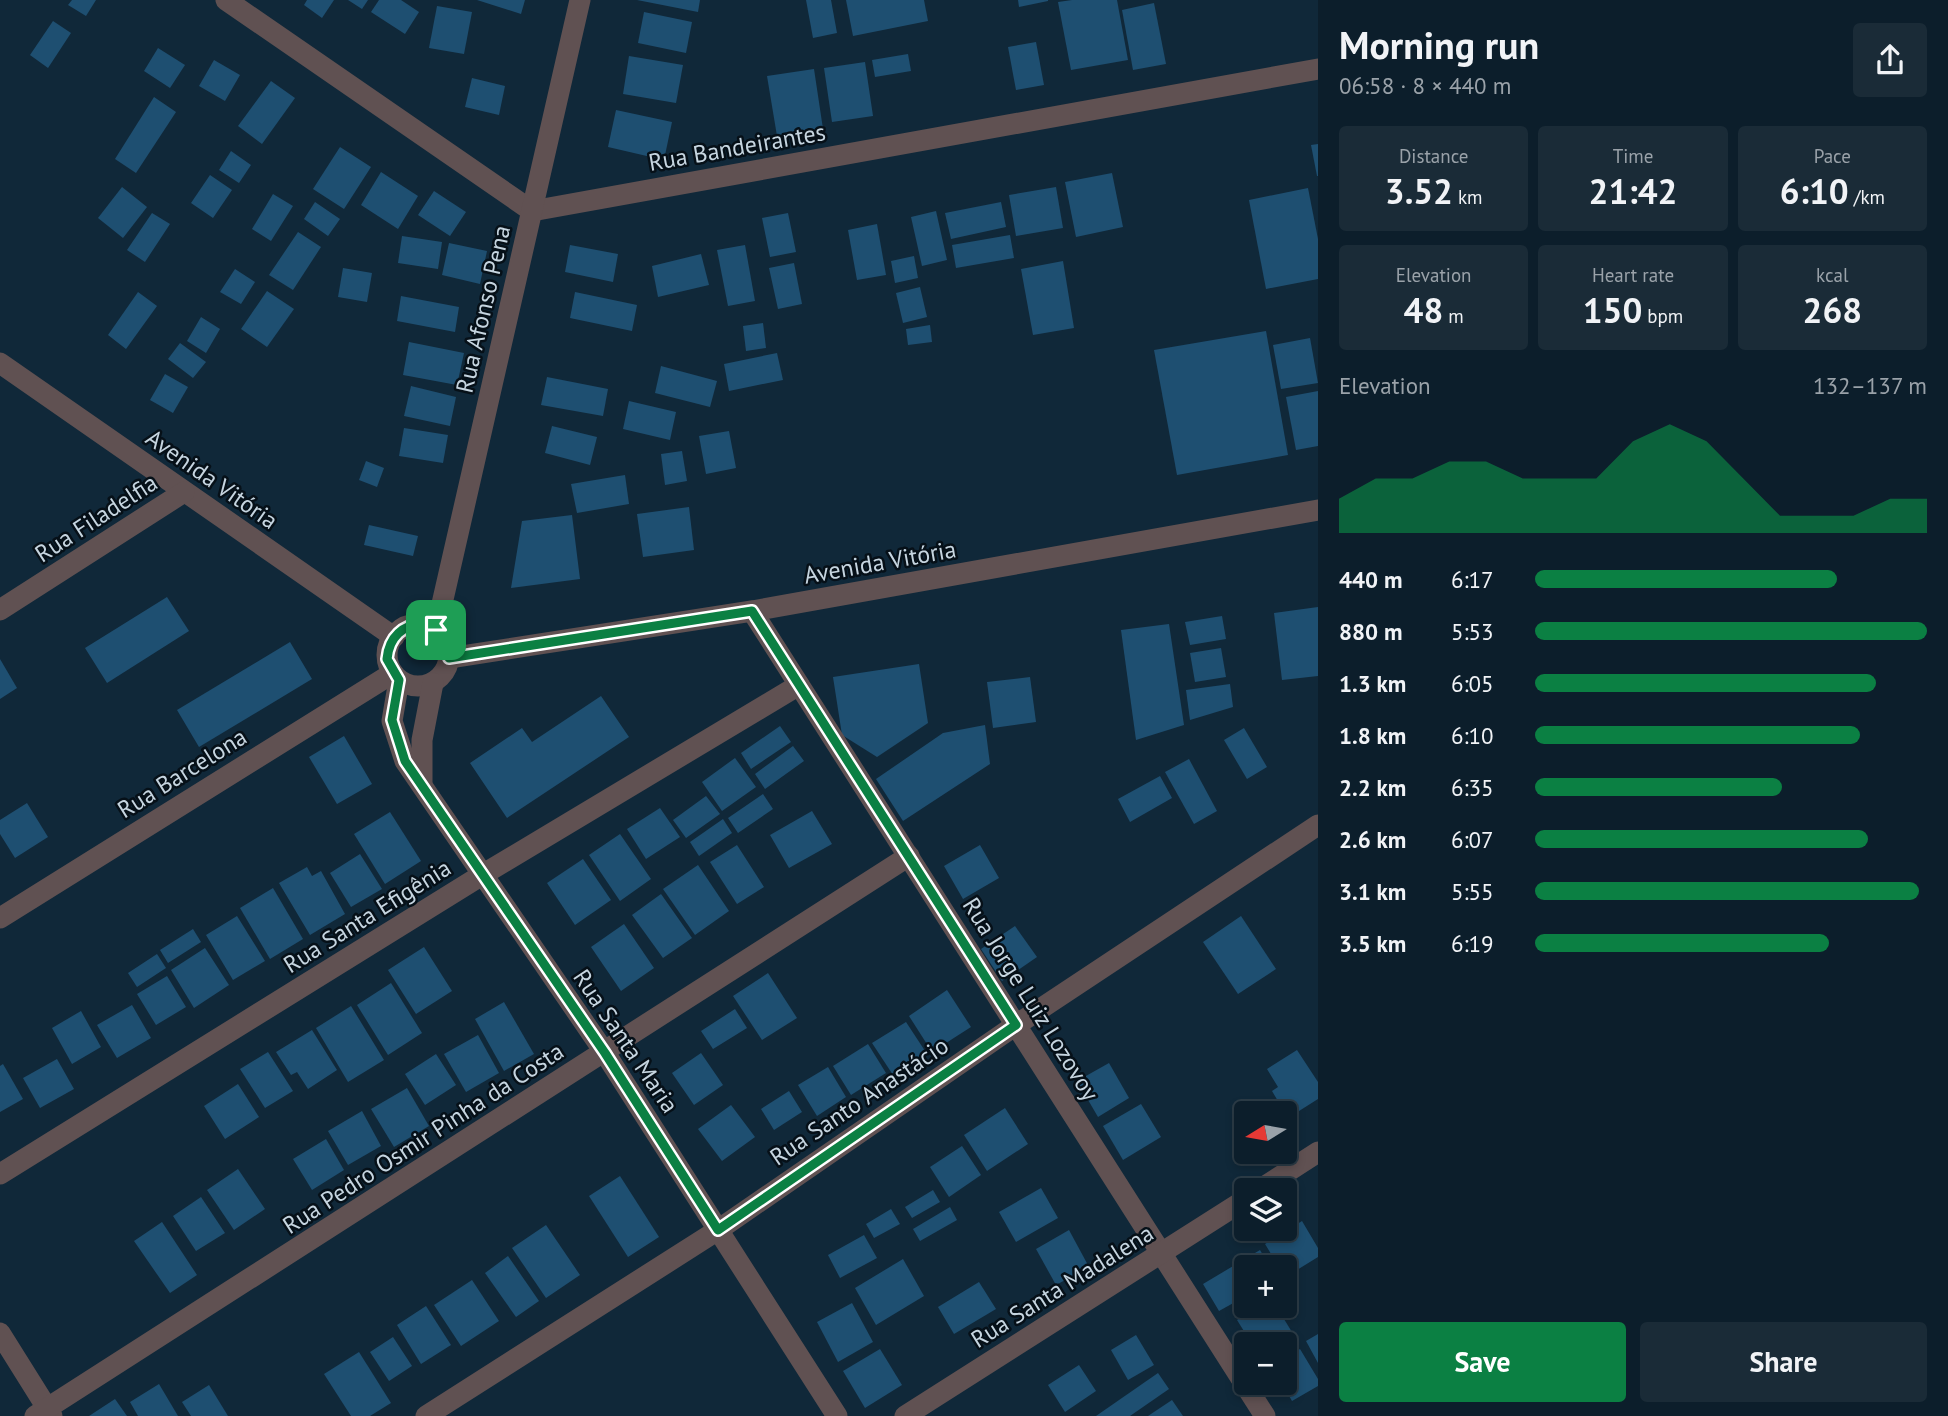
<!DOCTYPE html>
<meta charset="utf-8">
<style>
body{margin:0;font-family:"PT Sans",sans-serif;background:#1a2b37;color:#f1f3f6;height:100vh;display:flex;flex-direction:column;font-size:26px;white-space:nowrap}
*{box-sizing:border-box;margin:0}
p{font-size:23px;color:#9aa2a9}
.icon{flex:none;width:38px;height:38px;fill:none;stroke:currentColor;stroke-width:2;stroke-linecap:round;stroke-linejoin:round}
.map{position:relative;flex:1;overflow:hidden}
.panel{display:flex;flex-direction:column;background:#0c1e2b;width:630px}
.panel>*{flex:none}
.needle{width:46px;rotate:259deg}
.fabs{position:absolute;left:1234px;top:1101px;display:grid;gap:14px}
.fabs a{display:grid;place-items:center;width:63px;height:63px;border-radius:7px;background:#0c1e2b;box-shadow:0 4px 10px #0003,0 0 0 2px #2c3c47;font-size:35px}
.pin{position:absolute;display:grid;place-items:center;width:60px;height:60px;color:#fff;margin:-30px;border-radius:14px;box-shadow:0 4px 10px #0006}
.round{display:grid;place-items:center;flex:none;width:74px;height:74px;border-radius:7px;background:#1a2b37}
.headline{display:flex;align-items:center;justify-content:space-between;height:119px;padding:0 21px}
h1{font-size:38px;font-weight:700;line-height:52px}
.stats{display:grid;grid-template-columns:repeat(3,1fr);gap:10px;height:119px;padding:7px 21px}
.stats div{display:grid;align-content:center;border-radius:7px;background:#1a2b37;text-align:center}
.stats b{font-size:35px;font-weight:700}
.stats small{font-size:19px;font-weight:400}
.stats p{font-size:19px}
.chart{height:196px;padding:14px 21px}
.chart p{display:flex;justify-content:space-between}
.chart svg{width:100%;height:126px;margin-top:7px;fill:#0b8043;opacity:.7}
.button{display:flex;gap:14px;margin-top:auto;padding:14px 21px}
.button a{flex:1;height:80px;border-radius:7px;background:#0b8043;color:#fff;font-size:28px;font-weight:700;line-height:80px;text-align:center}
.button a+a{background:#1a2b37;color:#f1f3f6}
ul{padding:0 21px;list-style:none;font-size:23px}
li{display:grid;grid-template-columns:112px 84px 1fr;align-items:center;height:52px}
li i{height:18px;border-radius:9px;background:#0b8043}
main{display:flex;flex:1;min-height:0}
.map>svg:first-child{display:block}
.building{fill:#1e4f71}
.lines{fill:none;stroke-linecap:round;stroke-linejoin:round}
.minor{stroke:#605152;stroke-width:21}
.route-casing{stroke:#fff;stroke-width:14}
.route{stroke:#0b8043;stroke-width:9}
.labels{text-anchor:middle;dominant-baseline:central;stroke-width:5;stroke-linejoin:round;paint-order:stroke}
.street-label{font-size:24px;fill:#c6d5e0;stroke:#061018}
</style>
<main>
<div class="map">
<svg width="1318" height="1416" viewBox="0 0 1318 1416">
<rect width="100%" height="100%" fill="#102839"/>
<g class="building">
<polygon points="72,0 96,0 86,16 68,5"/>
<polygon points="307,0 334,0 322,18 304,5"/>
<polygon points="348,0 368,0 362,9"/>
<polygon points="379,0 401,0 419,12 405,34 371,12"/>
<polygon points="477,0 525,0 521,14"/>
<polygon points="637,0 700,0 698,12"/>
<polygon points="806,0 831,0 837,33 813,38"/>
<polygon points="846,0 924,0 928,21 853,36"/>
<polygon points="1018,0 1048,0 1048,1 1019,7"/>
<polygon points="1072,0 1117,0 1128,60 1071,70 1058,2"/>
<polygon points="1154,3 1166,64 1133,70 1122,10"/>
<polygon points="437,6 472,12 464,54 429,48"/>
<polygon points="644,12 692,22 686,53 638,43"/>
<polygon points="53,21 71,33 48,68 30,55"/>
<polygon points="1036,42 1044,85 1016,90 1008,47"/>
<polygon points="158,48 185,65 170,88 144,71"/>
<polygon points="908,54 911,71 875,77 872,60"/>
<polygon points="629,56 683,65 676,103 623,94"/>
<polygon points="214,60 240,75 225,101 199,86"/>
<polygon points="865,62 873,116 832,122 824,68"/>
<polygon points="814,69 823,129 777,136 767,76"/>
<polygon points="472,78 505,86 499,115 465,107"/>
<polygon points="271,81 295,98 262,144 238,126"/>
<polygon points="154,97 176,112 136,173 115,159"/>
<polygon points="616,110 672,122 664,160 608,147"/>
<polygon points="1318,144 1318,176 1317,176 1311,145"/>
<polygon points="340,147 371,167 344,209 313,189"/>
<polygon points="231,151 251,165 239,183 219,170"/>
<polygon points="381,172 418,196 398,229 361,205"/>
<polygon points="1112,173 1123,227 1076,237 1065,182"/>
<polygon points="210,175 232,190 213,218 191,203"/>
<polygon points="122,187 147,207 123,238 98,218"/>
<polygon points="1056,187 1063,228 1016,236 1009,195"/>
<polygon points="1308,188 1318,239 1318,279 1266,289 1249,200"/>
<polygon points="434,191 466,212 450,236 418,215"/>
<polygon points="273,194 293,206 271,241 252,229"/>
<polygon points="315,202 340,219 328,236 304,219"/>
<polygon points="1001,202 1006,227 951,239 945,213"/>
<polygon points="936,211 947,260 922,266 911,217"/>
<polygon points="152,213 170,224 145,262 127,250"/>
<polygon points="788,213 796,252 770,257 762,218"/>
<polygon points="877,224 886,275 857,280 848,230"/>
<polygon points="298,232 321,247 293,290 269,275"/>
<polygon points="1010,235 1014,258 956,268 952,245"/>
<polygon points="402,236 442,242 438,269 398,263"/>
<polygon points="449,243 487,251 480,284 442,275"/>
<polygon points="570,245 618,254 613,282 565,272"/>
<polygon points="745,245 755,301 728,306 717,250"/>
<polygon points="701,254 709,285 658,297 652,266"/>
<polygon points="914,256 918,278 895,283 891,261"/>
<polygon points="1063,261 1074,328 1033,335 1021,269"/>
<polygon points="794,263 802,304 778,309 769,268"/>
<polygon points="343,268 372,273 367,302 338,297"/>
<polygon points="235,269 255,282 241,304 220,292"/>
<polygon points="920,287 927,317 903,323 896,293"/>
<polygon points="267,291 294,309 267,347 241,329"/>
<polygon points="138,292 157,306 126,349 108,335"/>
<polygon points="575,292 637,305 632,331 570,318"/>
<polygon points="401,296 459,307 455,332 397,321"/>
<polygon points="201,317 220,329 206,353 187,341"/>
<polygon points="763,323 766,348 746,351 743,326"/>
<polygon points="930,325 932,342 908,345 906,329"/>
<polygon points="1266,331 1288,455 1177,475 1154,350"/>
<polygon points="1310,338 1318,383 1281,389 1273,345"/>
<polygon points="409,342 464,353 457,385 403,375"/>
<polygon points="180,343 206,362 193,378 168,359"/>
<polygon points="777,353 783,380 729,391 724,364"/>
<polygon points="661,366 717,381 710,407 655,393"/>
<polygon points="165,374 188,387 173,413 150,400"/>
<polygon points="547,377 608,389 603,416 541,405"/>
<polygon points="411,386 456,397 450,426 404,416"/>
<polygon points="1318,391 1318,446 1296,450 1286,397"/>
<polygon points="629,401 676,412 670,440 623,429"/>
<polygon points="552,426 597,437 590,465 545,453"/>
<polygon points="404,428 448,435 443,463 399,456"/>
<polygon points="729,431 736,468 706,474 699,436"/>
<polygon points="682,451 687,481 665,485 661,454"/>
<polygon points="366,461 384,468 377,487 359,480"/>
<polygon points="625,475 629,504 577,513 571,484"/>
<polygon points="689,507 694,550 643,557 637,514"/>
<polygon points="572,515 580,579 511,588 522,521"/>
<polygon points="369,525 418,536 413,556 364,545"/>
<polygon points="167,597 189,631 107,683 85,648"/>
<polygon points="1318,607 1318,676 1282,680 1274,613"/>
<polygon points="1222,616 1226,639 1190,645 1185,622"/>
<polygon points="1169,624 1184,725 1136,740 1121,630"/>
<polygon points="290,642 312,679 199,747 177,710"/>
<polygon points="1221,648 1226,677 1195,682 1190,653"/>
<polygon points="0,659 17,688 0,699"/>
<polygon points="919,664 928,723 877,757 842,735 833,677"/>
<polygon points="1030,677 1036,722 993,728 987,682"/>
<polygon points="1230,684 1233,707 1190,720 1186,690"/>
<polygon points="601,696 629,737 507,818 470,763 522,728 532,742"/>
<polygon points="985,725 990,764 903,821 876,779 943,733"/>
<polygon points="780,726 791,742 751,769 741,753"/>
<polygon points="1244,728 1267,767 1247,779 1224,740"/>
<polygon points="344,736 372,784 337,804 309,757"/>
<polygon points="793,746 804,761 765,789 755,774"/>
<polygon points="735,758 756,787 722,811 702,782"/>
<polygon points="1189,759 1217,811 1194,824 1165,772"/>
<polygon points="1160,776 1172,798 1130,822 1118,799"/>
<polygon points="763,794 773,809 738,833 728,818"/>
<polygon points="706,796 720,814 686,838 673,820"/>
<polygon points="27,803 48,837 15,858 0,834 0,820"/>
<polygon points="660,808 680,837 646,859 627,829"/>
<polygon points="812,811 832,844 789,868 770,835"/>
<polygon points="390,812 421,861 385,884 354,834"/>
<polygon points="723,819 732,833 699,856 690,842"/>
<polygon points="620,834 651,879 620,901 589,855"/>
<polygon points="737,845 764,887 737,904 710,862"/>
<polygon points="980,845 999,878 963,899 944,866"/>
<polygon points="360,854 382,889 351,907 330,873"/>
<polygon points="583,859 611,900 575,925 547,883"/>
<polygon points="698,865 729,911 695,935 663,889"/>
<polygon points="307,867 312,876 321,871 345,914 310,935 279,883"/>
<polygon points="273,888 303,939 270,959 240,908"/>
<polygon points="661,894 692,938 663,958 632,915"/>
<polygon points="237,916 265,961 233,980 206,935"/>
<polygon points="1241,916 1276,969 1238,994 1203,942"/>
<polygon points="624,924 654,968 621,991 591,947"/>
<polygon points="1015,926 1037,957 1002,981 981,949"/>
<polygon points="193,929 201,942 168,963 160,950"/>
<polygon points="424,947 452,991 416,1014 388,970"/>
<polygon points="205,948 229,985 194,1008 171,970"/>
<polygon points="157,954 166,968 137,987 128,973"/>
<polygon points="768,973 797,1018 762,1040 733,996"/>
<polygon points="167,976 186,1007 156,1025 137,994"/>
<polygon points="391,983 422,1033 388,1055 357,1005"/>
<polygon points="947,990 971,1027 932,1052 909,1016"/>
<polygon points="504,1002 534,1054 504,1071 475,1019"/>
<polygon points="132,1005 151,1038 117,1058 97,1025"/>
<polygon points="351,1006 384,1060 348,1082 316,1028"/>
<polygon points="735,1009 747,1028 713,1049 701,1031"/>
<polygon points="81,1011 101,1047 72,1064 52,1028"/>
<polygon points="906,1022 927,1054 893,1075 872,1043"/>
<polygon points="312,1030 337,1070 308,1089 297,1072 291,1075 276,1052"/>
<polygon points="478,1035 499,1073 466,1092 444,1054"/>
<polygon points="868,1044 886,1073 851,1095 833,1066"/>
<polygon points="1297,1050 1318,1082 1318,1099 1288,1118 1272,1091 1278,1087 1267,1069"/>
<polygon points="268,1052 293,1091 265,1108 240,1069"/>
<polygon points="701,1053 723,1085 694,1105 672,1073"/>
<polygon points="436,1054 456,1085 425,1105 405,1074"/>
<polygon points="57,1059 74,1089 40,1108 23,1078"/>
<polygon points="1109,1063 1129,1098 1098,1117 1077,1081"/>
<polygon points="3,1064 23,1099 0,1112 0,1066"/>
<polygon points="828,1067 846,1097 817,1116 798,1085"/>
<polygon points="238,1084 259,1117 225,1139 204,1106"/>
<polygon points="407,1088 429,1126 394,1147 371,1109"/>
<polygon points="789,1091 802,1112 774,1130 761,1109"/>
<polygon points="1141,1104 1161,1137 1123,1160 1103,1126"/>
<polygon points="731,1105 755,1137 722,1161 698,1129"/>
<polygon points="1005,1108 1028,1144 987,1171 964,1135"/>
<polygon points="362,1111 381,1146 348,1165 328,1131"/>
<polygon points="326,1139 344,1170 312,1190 293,1159"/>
<polygon points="962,1146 981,1175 949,1197 930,1167"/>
<polygon points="238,1169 265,1209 234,1230 207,1190"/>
<polygon points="620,1176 659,1237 628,1257 589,1196"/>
<polygon points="1041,1188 1058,1218 1016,1242 999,1212"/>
<polygon points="933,1190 940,1202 912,1218 905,1207"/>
<polygon points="201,1197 225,1233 196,1251 173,1216"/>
<polygon points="950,1207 957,1220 920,1241 913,1229"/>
<polygon points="891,1209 900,1224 874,1238 866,1224"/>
<polygon points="1302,1221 1318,1248 1318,1257 1284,1278 1284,1267 1279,1267 1265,1244"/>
<polygon points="162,1222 197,1275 170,1293 134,1241"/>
<polygon points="546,1225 580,1275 546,1298 512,1248"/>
<polygon points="1069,1230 1089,1267 1056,1285 1036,1249"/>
<polygon points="864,1235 877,1258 840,1278 828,1255"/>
<polygon points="1260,1250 1270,1267 1246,1267 1246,1296 1219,1311 1203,1284"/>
<polygon points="508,1256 539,1301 516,1317 485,1273"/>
<polygon points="903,1259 924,1296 876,1325 855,1288"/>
<polygon points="472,1280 499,1321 461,1346 434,1305"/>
<polygon points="979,1282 996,1309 954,1334 938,1307"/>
<polygon points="852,1303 873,1342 838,1362 817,1322"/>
<polygon points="426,1306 451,1345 421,1364 397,1325"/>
<polygon points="1261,1306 1276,1306 1295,1337 1283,1344 1252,1344 1237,1320"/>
<polygon points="1318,1334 1318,1363 1306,1341"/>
<polygon points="1136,1335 1154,1365 1128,1380 1111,1350"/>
<polygon points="393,1337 412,1366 389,1381 370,1352"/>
<polygon points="880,1349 902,1385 865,1408 843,1371"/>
<polygon points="1300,1349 1318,1379 1318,1386 1292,1401 1281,1382 1284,1382 1284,1359"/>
<polygon points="359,1352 391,1403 370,1416 351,1416 324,1374"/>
<polygon points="1079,1365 1096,1391 1065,1412 1048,1385"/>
<polygon points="1158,1373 1169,1389 1130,1416 1096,1416"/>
<polygon points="159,1384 178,1416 138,1416 130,1402"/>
<polygon points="209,1385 228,1416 191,1416 182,1402"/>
<polygon points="115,1399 127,1416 89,1416"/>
<polygon points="1172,1400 1183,1416 1148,1416"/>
</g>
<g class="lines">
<g class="minor">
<polyline points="226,0 532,211 1318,69"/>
<polyline points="0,363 394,637"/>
<polyline points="0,610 184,492"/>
<polyline points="752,611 1265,1416"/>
<circle cx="418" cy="655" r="31"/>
<polyline points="436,630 580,0"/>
<polyline points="449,658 752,611 1318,510"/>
<polyline points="399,680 392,721 405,761 605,1053 837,1416"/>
<polyline points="422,782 422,740 433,683"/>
<polyline points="0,918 393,673"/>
<polyline points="0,1174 482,875 799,685"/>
<polyline points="1259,1190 1318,1152"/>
<polyline points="0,1333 52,1416"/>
<polyline points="35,1416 909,856"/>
<polyline points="426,1416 718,1230 1016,1025 1318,825"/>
<polyline points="905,1416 1246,1199"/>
</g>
</g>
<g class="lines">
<g class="route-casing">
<path id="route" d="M752,611L1016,1025L718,1230L605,1053L405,761L392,720L399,680L387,659C391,613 449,614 449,658Z"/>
</g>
<use href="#route" class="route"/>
</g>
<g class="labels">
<g class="street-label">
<text transform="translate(737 147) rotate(-10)">Rua Bandeirantes</text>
<text transform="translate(483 309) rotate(-77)">Rua Afonso Pena</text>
<text transform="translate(212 479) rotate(35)">Avenida Vitória</text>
<text transform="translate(96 518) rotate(-33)">Rua Filadelfia</text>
<text transform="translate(880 562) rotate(-10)">Avenida Vitória</text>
<text transform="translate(182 773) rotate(-32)">Rua Barcelona</text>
<text transform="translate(367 916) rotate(-32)">Rua Santa Efigênia</text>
<text transform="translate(1031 999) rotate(58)">Rua Jorge Luiz Lozovoy</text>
<text transform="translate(626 1041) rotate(56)">Rua Santa Maria</text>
<text transform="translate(859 1101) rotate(-34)">Rua Santo Anastácio</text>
<text transform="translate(423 1138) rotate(-33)">Rua Pedro Osmir Pinha da Costa</text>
<text transform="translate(1062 1286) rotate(-32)">Rua Santa Madalena</text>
</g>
</g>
</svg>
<div class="fabs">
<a><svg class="needle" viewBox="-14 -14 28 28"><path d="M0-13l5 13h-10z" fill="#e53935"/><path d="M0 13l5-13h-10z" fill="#9aa2a9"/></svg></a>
<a><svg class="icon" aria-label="layers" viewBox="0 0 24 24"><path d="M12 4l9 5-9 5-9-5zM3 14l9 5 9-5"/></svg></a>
<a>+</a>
<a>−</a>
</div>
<div class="pin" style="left:436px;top:630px;background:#1e9e55"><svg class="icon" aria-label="arrive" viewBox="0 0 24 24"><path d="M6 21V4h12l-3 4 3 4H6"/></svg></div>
</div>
<section class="panel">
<div class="headline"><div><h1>Morning run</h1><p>06:58 · 8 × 440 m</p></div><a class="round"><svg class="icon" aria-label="share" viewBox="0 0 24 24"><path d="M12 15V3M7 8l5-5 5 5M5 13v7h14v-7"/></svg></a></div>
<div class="stats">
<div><p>Distance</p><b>3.52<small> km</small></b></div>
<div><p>Time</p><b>21:42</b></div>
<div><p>Pace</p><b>6:10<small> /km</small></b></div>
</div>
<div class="stats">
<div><p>Elevation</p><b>48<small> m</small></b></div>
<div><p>Heart rate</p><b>150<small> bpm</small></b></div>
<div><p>kcal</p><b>268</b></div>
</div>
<div class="chart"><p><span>Elevation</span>132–137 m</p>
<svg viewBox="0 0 160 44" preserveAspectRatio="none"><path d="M0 44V32L10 25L20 25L30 19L40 19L50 25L60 25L70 25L80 12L90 6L100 12L110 25L120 38L130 38L140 38L150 32L160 32V44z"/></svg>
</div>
<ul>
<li><b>440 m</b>6:17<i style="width:77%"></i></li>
<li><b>880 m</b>5:53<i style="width:100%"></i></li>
<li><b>1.3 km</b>6:05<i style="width:87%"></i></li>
<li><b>1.8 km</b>6:10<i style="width:83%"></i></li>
<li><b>2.2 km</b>6:35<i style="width:63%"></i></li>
<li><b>2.6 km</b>6:07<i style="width:85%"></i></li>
<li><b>3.1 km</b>5:55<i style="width:98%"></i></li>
<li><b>3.5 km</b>6:19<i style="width:75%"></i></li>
</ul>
<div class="button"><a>Save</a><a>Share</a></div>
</section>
</main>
